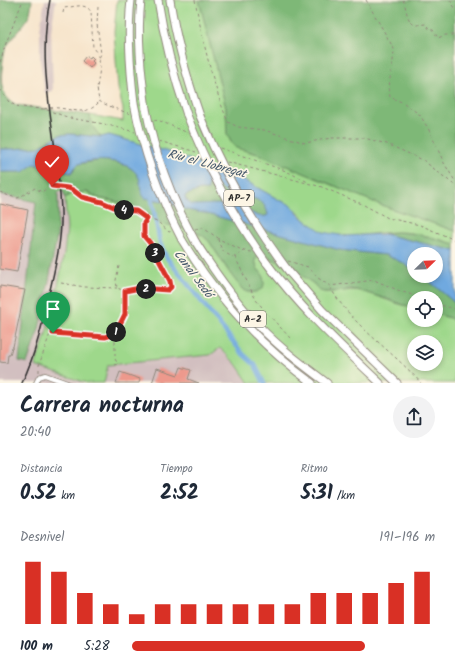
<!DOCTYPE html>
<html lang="es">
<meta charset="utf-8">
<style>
body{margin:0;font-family:Kalam,sans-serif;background:#f2f2f3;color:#1f2937;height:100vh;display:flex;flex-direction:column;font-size:15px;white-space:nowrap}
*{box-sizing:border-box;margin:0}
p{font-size:13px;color:#747a83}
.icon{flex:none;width:22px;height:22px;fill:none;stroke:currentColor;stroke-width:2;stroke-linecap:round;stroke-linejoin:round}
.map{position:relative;height:383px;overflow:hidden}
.panel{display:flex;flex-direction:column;background:#fff;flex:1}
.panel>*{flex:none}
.needle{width:26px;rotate:67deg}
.fabs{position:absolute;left:407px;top:247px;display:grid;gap:8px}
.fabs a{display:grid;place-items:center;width:36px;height:36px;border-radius:50%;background:#fff;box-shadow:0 2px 6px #0003;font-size:20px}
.pin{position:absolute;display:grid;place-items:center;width:34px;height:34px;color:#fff;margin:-41px -17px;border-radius:50% 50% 50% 0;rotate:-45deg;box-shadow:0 0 4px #0007}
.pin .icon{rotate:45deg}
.km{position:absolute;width:20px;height:20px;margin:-10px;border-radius:50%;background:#222;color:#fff;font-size:11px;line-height:20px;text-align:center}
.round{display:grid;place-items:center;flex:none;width:42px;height:42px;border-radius:21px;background:#f2f2f3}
.summary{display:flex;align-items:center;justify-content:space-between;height:68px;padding:0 20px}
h1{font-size:22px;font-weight:600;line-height:30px}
.figures{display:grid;grid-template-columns:repeat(3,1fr);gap:6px;height:68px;padding:4px 20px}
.figures div{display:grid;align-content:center}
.figures b{font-size:20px;font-weight:600}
.figures small{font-size:11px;font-weight:400}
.figures p{font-size:11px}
.chart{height:112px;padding:8px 20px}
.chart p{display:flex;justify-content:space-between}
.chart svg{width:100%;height:72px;margin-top:4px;stroke:#d93025;stroke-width:6}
ul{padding:0 20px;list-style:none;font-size:13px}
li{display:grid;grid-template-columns:64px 48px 1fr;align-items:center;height:30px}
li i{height:10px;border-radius:5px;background:#d93025}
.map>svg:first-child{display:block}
.industrial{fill:#d2bfc0}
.green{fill:#9ed88b;stroke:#64825b;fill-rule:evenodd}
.forest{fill:#7eb877;stroke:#547251}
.water{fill:#6fa9df;stroke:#4d6a85;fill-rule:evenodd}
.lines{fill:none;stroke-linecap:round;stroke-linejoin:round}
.canal{stroke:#6fa9df;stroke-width:4.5}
.building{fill:#ed998c}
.minor-casing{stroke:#91887c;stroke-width:6}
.motorway-casing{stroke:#91887c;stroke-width:9}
.path{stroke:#91887c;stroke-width:1;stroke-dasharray:3 3;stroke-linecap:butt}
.minor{stroke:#fff;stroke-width:4}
.motorway{stroke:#fff;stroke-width:7}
.rail{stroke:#2b2b2b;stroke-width:1.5}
.motorway-bridge-casing{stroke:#91887c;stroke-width:9;stroke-linecap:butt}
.motorway-bridge{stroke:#fff;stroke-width:7}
.route-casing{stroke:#fff;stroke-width:8}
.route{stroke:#d93025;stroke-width:5}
.labels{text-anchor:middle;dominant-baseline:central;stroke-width:3.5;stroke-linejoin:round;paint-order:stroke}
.shield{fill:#fcf5e5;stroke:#6a6863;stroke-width:1}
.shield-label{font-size:10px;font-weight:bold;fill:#2b2b2b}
.water-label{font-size:12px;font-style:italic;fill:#43576a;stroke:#fcf5e5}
</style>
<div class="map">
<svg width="455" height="383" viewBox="0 0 455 383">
<rect width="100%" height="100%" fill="#fcf5e5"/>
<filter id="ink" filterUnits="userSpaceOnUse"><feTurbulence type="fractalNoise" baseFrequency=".025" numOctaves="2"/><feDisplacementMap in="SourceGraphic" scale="8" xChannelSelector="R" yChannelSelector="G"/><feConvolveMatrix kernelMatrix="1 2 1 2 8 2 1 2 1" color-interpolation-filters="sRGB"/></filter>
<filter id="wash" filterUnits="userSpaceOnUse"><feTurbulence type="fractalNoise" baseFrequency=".012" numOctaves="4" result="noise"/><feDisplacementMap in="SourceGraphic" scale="16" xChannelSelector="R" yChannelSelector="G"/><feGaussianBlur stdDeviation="0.9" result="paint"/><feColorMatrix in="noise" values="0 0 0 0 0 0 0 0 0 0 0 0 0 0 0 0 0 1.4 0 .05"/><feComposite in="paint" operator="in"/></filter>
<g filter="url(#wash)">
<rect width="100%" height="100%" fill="#f7e5cc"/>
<g class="industrial">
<polygon points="45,0 56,0 51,31 53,91 45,93 40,59 40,29"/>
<polygon points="64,191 67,228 64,254 55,301 44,341 35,366 87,383 0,383 0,194 36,202 19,360 39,329 57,236 58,215 58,192"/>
<polygon points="220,348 236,364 249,383 104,383 108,365 210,355"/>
</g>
<g class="green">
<path d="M117,0H199L226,108L227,134L231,142L236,148L258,154L381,205L455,231V244C437,239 417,232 398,232C371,232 351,240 323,232C306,227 297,205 281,201L244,180L172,153L109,135L101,137L92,126L90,115L123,121V109L118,88L114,32Z"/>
<path d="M87,192L98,198L128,204L137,208L160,223L172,225L202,235L209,241L229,272L243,290L251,293L259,290L260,271L257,268L255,260L257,257L261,255L269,257L296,271L314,284L320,291C333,295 347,288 360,291C378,295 395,305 414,307V320H436V314L450,318L455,322V383H249L236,364L220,348L210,355L108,365L104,383H87L35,366L44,341L55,301L64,254L67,228L65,198L71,194ZM414,342H436V364H414Z"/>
</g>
<g class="forest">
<path d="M0,0H32C31,6 31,12 28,18C24,26 16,32 11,40C4,49 3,58 2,69C0,84 2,98 17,105L90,115L92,126L101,137L70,134L59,135L39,147L12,149H0Z"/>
<polygon points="199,0 455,0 455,231 381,205 258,154 236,148 231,142 227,134 226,108"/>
<path d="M102,160C118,162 144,167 140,189L149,199L163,201L187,210L204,213L340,250L386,255L403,263L414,271V276H423L455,303V322L450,318L436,314V298H414V307L403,305L387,299L357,290L349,289L344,291L324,292L320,291L314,284L292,269L265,255L257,257L255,260L257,268L263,275L264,284L263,288L256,292H247L243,290L232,276L209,241L202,235L172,225H164L137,208L128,204L98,198L87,192L71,194L65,198L63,191L58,192V215L57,236L47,291L39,329L27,363L19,361L36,202L0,194V172H22L33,164L71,173L78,164Z"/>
<path d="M211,183C220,185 227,192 235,195C248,200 265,194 268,215C260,220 250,211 242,208C224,202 210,205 192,205L186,200L185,196L186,195L200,190H208V184Z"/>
<polygon points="397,232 418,234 455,244 455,251 384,234"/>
</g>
<path class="water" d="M70,134L101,137L109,135L172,153L244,180L281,201L289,204L302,218L323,232L345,236L384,234L455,251V303L423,276H436V254H414V271L403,263L386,255L340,250L204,213L187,210L163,201L145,198C137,189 144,183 136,173C125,159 95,158 79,164C76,165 73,170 71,173L34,164L23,172H0V149H12L39,147L59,135ZM211,183C218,185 222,190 228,193C243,198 265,194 268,215C260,220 250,211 242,208C224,202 210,205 192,205L186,200L185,196L186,195L200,190H208V185Z"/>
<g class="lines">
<polyline class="canal" points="151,195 160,243 167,258 243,354 255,365 264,383"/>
</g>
<g id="blocks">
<g class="building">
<polygon points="86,56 90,59 91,56 94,59 92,61 94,63 90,68 82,61"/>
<polygon points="0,204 28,210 17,272 0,269"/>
<polygon points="0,286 25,290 13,347 12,347 10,355 8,355 7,363 0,362"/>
<polygon points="181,367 191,370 188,379 199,383 152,383 157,368 178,375"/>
<polygon points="120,372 140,379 139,383 116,383"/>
</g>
</g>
</g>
<g filter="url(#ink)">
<use href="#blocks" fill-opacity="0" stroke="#91887c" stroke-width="1"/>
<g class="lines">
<g class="minor-casing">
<polyline id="minor" points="36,383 39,377 45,375 67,383"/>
</g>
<g class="motorway-casing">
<g id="motorway">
<path d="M131,0C127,34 130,69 134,103"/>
<path d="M141,0C137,36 141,73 146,109"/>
<path d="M158,0C164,39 174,77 187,115"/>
<path d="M170,0C176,40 187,78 200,116"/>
<path d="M182,240C216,296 258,344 312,383"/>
<path d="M195,241C214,271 234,300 259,326C280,348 303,365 327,383"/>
<path d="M266,262C299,307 340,345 380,383"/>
<polyline points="290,273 322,310 397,383"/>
</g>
</g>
<g class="path">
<path d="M195,0C203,41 212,83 228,122L238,127L264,130L305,143L331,138H364L387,144L423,160L453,184H455"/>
<path d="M366,0L394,49C394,65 387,81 390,97L404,103L420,115L429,130L444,163L455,181"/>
<path d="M403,0C407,8 406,23 416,25C420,25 422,24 426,24L429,29L433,30L438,38L445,35H455"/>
<polyline points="450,0 455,8"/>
<polyline points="98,7 97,24 101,54 99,58"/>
<path d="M63,13L64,8C73,7 86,2 91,12L93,48L97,53L99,59L100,68L97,88L99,101C107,106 122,111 131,114"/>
<polyline points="0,62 6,43 23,0"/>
<polyline points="0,90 9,102 16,106 29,108 44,109 70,118 104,124 135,132"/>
<path d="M44,109C65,103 83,121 99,102"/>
<polyline points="154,120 160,121 188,133"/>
<polyline points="159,141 196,152"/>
<polyline points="220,148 286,171 308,182"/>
<polyline points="227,162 322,187 362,204 388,218 420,225 455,240"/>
<polyline points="0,192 9,196 18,198 35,188 42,192 47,188 52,186 68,188 85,198 102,202 121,210 136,211 147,219 158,222 169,232 172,231"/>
<polyline points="195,229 203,228 221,240 244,251 252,252"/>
<path d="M218,239C220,249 225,255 235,257L244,251"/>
<polyline points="235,257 256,300 267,313 292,340"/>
<polyline points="288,261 308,267 318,278 330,286 374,280 400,291 422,298"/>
<polyline points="119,266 116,280 117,288 125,291"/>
<polyline points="61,283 85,287 117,288"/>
<path d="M330,287C352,326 392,350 421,383"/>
<polyline points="436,304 455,309"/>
<polyline points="115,365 118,364 115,359 115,334"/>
<polyline points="39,372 39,365 50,334 53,333 105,337 115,334 125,314 125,291 140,288 168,290 171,287 170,281 150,243 144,236 144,223 147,219"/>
</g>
<use href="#minor" class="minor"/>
<use href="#motorway" class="motorway"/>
<path class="rail" d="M22,383C36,353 43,322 50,290C56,264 62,239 61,212C59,141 35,71 50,0"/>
<g class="motorway-bridge-casing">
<g id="motorway-bridge">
<path d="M134,103C143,151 159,196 182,240"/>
<path d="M146,109C155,156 172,199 195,241"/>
<path d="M187,115C207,167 233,216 266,262"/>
<path d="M200,116C224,175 252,223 290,273"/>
</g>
</g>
<use href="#motorway-bridge" class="motorway-bridge"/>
</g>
</g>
<g class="lines" filter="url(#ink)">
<g class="route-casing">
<polyline id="route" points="52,186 68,188 73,190 82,197 102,202 121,210 136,211 147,219 144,223 144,236 150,243 170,281 171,287 168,290 140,288 125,291 125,314 115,334 105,337 53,333"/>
</g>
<use href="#route" class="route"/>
</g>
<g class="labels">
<g class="shield">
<rect x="224" y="190" width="30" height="16" rx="3"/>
<rect x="240" y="311" width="26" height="16" rx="3"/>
</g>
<g class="shield-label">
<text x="239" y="198">AP-7</text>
<text x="253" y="319">A-2</text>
</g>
<g class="water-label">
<text transform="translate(207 164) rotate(15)">Riu el Llobregat</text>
<text transform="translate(193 274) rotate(53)">Canal Sedó</text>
</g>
</g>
</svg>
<div class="fabs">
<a><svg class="needle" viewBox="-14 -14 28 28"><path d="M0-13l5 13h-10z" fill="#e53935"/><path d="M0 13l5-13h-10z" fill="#747a83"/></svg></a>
<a><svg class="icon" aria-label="locate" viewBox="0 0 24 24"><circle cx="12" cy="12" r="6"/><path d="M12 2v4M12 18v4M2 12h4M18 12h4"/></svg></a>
<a><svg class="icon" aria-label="layers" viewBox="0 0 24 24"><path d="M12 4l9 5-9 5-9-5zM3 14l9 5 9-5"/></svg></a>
</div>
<div class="pin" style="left:53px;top:333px;background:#1e9e55"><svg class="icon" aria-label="arrive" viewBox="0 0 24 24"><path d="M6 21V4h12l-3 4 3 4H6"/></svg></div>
<div class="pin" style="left:52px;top:186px;background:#d93025"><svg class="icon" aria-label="check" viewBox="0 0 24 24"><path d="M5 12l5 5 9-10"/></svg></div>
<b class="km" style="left:116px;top:332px">1</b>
<b class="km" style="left:146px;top:289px">2</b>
<b class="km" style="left:155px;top:253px">3</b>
<b class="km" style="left:124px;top:210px">4</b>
</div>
<section class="panel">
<div class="summary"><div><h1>Carrera nocturna</h1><p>20:40</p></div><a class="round"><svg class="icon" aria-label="share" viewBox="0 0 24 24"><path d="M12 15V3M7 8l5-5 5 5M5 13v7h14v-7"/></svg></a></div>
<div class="figures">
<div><p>Distancia</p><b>0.52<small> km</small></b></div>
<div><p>Tiempo</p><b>2:52</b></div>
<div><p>Ritmo</p><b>5:31<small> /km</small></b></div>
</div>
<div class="chart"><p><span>Desnivel</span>191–196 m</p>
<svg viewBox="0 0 160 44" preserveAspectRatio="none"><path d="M5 44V6M15 44V12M25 44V25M35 44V32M45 44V38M55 44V32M65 44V32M75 44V32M85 44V32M95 44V32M105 44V32M115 44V25M125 44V25M135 44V25M145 44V19M155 44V12"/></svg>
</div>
<ul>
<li><b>100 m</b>5:28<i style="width:77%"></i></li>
</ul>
</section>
